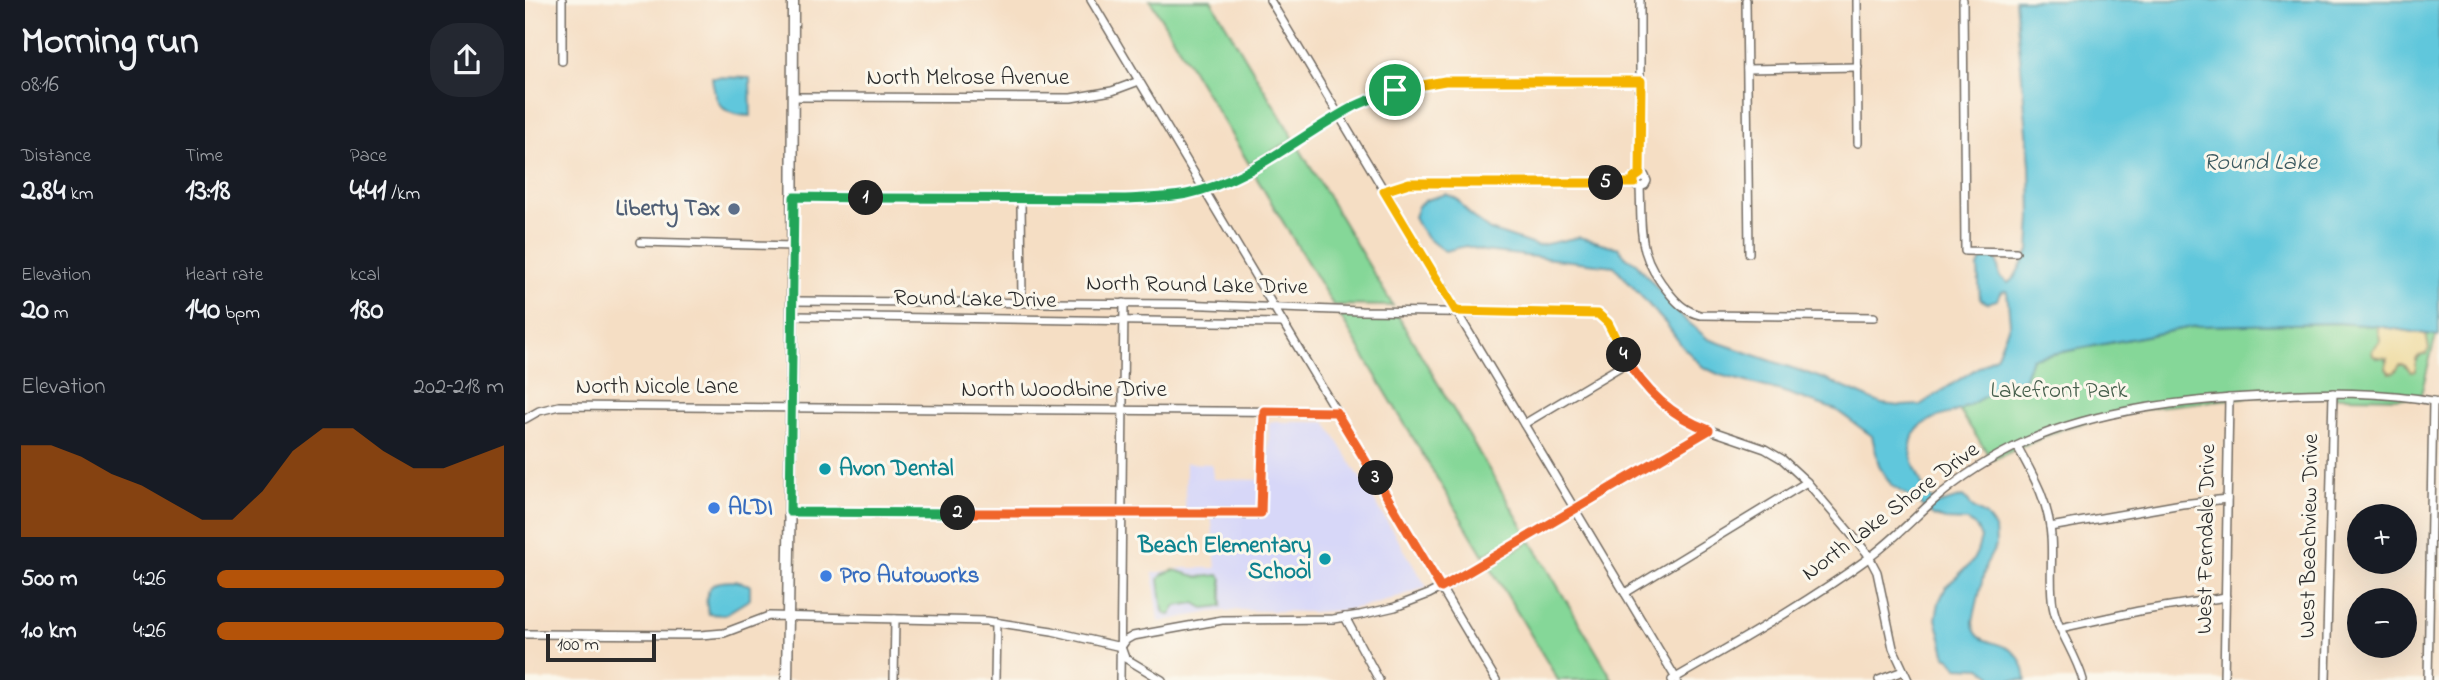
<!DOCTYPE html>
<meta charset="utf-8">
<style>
body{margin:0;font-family:"Indie Flower",sans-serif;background:#242831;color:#f1f3f6;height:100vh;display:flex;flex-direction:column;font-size:26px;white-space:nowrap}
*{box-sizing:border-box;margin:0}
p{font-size:23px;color:#9ea1a6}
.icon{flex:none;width:38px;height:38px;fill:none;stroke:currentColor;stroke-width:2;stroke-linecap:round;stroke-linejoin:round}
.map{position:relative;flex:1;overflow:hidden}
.side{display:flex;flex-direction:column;background:#171b24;width:525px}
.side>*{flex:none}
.buttons{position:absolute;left:1822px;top:504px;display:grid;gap:14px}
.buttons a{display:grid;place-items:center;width:70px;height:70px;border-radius:50%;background:#171b24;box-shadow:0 7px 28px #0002;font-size:35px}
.scale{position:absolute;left:21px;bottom:18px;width:110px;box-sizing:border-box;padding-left:7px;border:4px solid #2b2b2b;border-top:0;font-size:19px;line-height:24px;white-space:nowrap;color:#2b2b2b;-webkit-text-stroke:5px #fbf7ec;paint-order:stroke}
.pin{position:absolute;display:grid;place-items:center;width:60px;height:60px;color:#fff;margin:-30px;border:4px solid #fff;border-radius:50%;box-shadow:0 2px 7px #0007}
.km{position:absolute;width:35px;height:35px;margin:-18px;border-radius:50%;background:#222;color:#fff;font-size:19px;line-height:35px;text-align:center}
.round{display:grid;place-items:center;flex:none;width:74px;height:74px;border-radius:28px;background:#242831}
.headline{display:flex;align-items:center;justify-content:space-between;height:119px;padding:0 21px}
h1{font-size:38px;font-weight:800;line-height:52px}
.stats{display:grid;grid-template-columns:repeat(3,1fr);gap:10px;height:119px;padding:7px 21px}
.stats div{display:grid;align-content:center}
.stats b{font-size:30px;font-weight:800}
.stats small{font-size:19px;font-weight:400}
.stats p{font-size:19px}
.chart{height:196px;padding:14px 21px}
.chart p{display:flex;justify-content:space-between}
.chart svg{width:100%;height:126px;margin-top:7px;fill:#b45309;opacity:.7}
ul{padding:0 21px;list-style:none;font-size:23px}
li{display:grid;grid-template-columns:112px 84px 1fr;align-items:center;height:52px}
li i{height:18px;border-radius:9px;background:#b45309}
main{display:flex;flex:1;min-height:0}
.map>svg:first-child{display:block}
.built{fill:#d7d7f8}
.green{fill:#85d798;stroke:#588162;stroke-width:2}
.sand{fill:#eeda9e;stroke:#8c8264;stroke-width:2}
.water{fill:#60c7dc;stroke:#467984;stroke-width:2}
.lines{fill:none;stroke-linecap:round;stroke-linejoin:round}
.minor-casing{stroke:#726a61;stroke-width:10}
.secondary-casing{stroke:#726a61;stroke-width:13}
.minor{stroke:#fff;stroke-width:7}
.secondary{stroke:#fff;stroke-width:10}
.split-1-casing{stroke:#fff;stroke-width:14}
.split-2-casing{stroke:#fff;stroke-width:14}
.split-3-casing{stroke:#fff;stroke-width:14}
.split-4-casing{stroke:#fff;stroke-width:14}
.split-5-casing{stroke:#fff;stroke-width:14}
.split-6-casing{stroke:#fff;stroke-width:14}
.split-1{stroke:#22a559;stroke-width:9}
.split-2{stroke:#22a559;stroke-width:9}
.split-3{stroke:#f0652b;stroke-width:9}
.split-4{stroke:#f0652b;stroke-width:9}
.split-5{stroke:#f5b400;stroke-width:9}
.split-6{stroke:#f5b400;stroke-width:9}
.service-dot{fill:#5c6f8a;stroke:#fbf7ec;stroke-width:2.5}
.culture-dot{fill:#0f9aa8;stroke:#fbf7ec;stroke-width:2.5}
.shop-dot{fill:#3f7fe0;stroke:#fbf7ec;stroke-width:2.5}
.labels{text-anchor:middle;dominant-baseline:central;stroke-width:6;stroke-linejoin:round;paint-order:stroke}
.street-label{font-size:23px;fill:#2b2b2b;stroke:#fbf7ec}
.service-label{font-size:23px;font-weight:bold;fill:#4e5e75;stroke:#fbf7ec;text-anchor:end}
.park-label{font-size:23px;fill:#465f4c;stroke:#fbf7ec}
.culture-label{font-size:23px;font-weight:bold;fill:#0d838f;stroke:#fbf7ec;text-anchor:start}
.shop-label{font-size:23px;font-weight:bold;fill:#366cbe;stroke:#fbf7ec;text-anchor:start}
.water-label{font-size:24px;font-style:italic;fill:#3b5a60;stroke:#fbf7ec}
</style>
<main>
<section class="side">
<div class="headline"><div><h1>Morning run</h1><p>08:16</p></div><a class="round"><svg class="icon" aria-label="share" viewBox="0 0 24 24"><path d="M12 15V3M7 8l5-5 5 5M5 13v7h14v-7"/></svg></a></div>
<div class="stats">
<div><p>Distance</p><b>2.84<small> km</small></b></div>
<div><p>Time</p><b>13:18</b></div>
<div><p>Pace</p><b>4:41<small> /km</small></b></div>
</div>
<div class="stats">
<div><p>Elevation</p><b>20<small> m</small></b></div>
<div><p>Heart rate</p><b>140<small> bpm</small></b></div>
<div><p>kcal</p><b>180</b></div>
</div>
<div class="chart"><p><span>Elevation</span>202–218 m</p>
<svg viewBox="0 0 160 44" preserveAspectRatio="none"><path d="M0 44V12L10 12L20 16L30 22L40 26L50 32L60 38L70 38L80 28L90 14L100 6L110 6L120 14L130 20L140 20L150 16L160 12V44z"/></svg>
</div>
<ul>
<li><b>500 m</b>4:26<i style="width:100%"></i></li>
<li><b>1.0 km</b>4:26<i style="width:100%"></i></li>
</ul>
</section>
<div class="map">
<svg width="1914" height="680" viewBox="0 0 1914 680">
<rect width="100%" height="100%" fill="#fbf7ec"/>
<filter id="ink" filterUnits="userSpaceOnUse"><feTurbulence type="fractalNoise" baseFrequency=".0143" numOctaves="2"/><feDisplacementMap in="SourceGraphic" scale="14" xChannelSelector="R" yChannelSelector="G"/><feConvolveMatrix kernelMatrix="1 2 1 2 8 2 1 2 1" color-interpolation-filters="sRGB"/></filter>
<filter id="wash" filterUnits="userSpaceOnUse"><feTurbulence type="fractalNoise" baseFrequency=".00686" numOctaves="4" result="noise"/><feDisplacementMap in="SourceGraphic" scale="28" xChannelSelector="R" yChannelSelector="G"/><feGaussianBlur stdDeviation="1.57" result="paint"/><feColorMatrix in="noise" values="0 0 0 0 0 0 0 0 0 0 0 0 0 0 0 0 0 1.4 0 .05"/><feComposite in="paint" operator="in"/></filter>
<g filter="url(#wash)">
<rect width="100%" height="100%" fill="#f5dec4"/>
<polygon class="built" points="744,422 801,422 902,587 854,603 821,610 786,612 714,610 687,612 634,622 628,573 659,568 691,568 686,512 660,511 661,463 687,464 688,479 743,480"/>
<g class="green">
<polygon points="625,0 686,0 769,139 724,164"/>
<polygon points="773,146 868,306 808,305 728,172"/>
<polygon points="814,314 873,316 1001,532 958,555"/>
<polygon points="1812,323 1852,326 1857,338 1852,346 1851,358 1859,357 1862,364 1872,367 1878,364 1882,368 1891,363 1894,356 1901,354 1901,334 1911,335 1895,398 1733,396 1630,407 1542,427 1467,460 1434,410 1475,386 1499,379 1507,358 1672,326"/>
<polygon points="1006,541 1088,680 1033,680 964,565"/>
<polygon points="649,570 674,577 694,575 697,579 697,606 679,608 670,603 651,606 645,615 641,614 638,611 634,579 638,574"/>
</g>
<path class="sand" d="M1852,326L1901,334L1904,349L1901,354L1894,356L1891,359V371L1886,372L1880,365H1875L1870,372L1865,373L1861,368L1862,358L1848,356L1847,350C1860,336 1854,343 1852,326Z"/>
<g class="water">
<path d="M1490,0H1914V336L1852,326L1813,323L1672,326L1507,358L1499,379C1472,387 1459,398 1435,410C1425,414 1413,416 1404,421C1371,437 1391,472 1403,497L1415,504L1437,497L1443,500L1447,507L1461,516L1470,528L1471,546L1461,564L1448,621C1448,656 1496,628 1501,680H1467V676L1456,668L1432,667L1424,657H1421L1411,619L1414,602L1421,587L1447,562L1452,552L1456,538L1452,528L1443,521L1420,520L1408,516L1393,502L1367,486L1354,466L1347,436L1311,410L1256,391L1195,375L1178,367L1157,346L1142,325L1089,266L959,251L941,246L920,251C906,243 895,232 889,217L893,206L901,200L921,194L932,199L946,216L965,230L1012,246L1054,237L1094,248L1101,257L1111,263L1155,315L1183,339L1302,380L1357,404L1376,406L1395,405L1472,355L1485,323L1482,291L1477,292L1472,300L1462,303L1455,299L1453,267L1458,257H1471L1475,276L1483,283L1489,278L1504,251L1506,218L1505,165Z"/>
<path d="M187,77L225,78L226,116C196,115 190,104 187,77Z"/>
<path d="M210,581L225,585V599L199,615L184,614C181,607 181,603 182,596C185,580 196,582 210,581Z"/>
</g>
</g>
<g filter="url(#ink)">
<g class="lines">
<g class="minor-casing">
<g id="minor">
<polyline points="37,0 37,61"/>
<polyline points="566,0 971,680"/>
<polyline points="745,0 1152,680"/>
<polyline points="1221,0 1224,253"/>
<polyline points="1332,0 1333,143"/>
<polyline points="1438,0 1440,251 1491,252"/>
<polyline points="1222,69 1333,67"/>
<polyline points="269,97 546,98 587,91 614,81"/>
<polyline points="1115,174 1120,176 1122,181 1120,185 1115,187 1110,185 1108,180 1110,176 1115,174 1115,0"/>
<path d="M1115,187C1117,235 1112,255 1145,294C1154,305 1161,311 1175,315L1349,317"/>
<polyline points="859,191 884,183 1109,183"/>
<path d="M269,197L598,199C620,198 645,199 667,193C710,180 749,156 786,133C802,124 817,113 832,105C861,92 889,85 920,81H1116"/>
<polyline points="496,199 497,303"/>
<polyline points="116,242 268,246"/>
<polyline points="268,301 655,304 836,311 1073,314 1083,323 1103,362 1132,399 1170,425 1240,449 1257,459 1282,482 1342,553 1352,572 1368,648 1383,680"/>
<polyline points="268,316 758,323"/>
<polyline points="0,419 14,411 34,406 811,412"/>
<polyline points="999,424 1103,362"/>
<path d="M1492,446C1508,475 1524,502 1526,536C1528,559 1524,583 1528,606C1532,630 1551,654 1558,680"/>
<polyline points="265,512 736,514 739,411"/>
<polyline points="1525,527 1657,504 1702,499"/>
<polyline points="1100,593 1282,482"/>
<polyline points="820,617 854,680"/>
<polyline points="1535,628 1614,611 1701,597"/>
<polyline points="0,634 175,635 199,633 244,616 462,621 527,631 596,647 600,658 637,680"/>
<polyline points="596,647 601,640 608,636 697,620 808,619 835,615 870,607 904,594 929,581 1184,430"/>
<polyline points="369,680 370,619"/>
<polyline points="470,680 471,622"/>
<polyline points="595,680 599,303"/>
<path d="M1147,680C1214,641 1282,603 1345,557C1368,540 1387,520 1408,501C1435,477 1469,456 1502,441C1575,409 1661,400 1740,396C1798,392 1857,391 1914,402"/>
<polyline points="1354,680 1378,671"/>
<polyline points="1699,680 1704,398"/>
<polyline points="1801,680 1808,393"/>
<polyline points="1903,680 1908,401"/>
</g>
</g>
<g class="secondary-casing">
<polyline id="secondary" points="262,680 267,356 268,0"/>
</g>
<use href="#minor" class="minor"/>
<use href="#secondary" class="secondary"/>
</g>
</g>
<g class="lines" filter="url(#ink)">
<g class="split-1-casing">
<path id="split-1" d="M341,198L598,199C619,198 641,198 662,194C725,181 775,135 830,106C843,100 857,95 870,90"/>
</g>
<g class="split-2-casing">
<polyline id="split-2" points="341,198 269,197 265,512 433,513"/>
</g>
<g class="split-3-casing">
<polyline id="split-3" points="433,513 736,513 739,411 811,412 851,478"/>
</g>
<g class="split-4-casing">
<path id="split-4" d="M851,478L916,588L1184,430C1146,416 1118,389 1099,355"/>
</g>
<g class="split-5-casing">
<polyline id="split-5" points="1081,183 884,183 859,191 931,311 1073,314 1083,323 1099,355"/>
</g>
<g class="split-6-casing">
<polyline id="split-6" points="870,90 920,81 1116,81 1115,174 1109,178 1109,183 1081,183"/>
</g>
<use href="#split-1" class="split-1"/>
<use href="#split-2" class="split-2"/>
<use href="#split-3" class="split-3"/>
<use href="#split-4" class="split-4"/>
<use href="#split-5" class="split-5"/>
<use href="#split-6" class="split-6"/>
</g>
<circle class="service-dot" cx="209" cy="209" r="7"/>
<g class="culture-dot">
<circle cx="300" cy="469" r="7"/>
<circle cx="800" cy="559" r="7"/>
</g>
<g class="shop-dot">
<circle cx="189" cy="508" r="7"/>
<circle cx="301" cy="576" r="7"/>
</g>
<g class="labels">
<g class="street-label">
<text x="443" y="78">North Melrose Avenue</text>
<text transform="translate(672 286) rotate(1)">North Round Lake Drive</text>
<text transform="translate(450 300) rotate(1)">Round Lake Drive</text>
<text x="132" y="387">North Nicole Lane</text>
<text x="539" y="390">North Woodbine Drive</text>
<text transform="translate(1366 512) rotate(-37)">North Lake Shore Drive</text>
<text transform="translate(1785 536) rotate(-89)">West Beachview Drive</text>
<text transform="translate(1682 539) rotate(-89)">West Ferndale Drive</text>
</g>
<g class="service-label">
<text x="195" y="209">Liberty Tax</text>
</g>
<g class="park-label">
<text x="1534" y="391">Lakefront Park</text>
</g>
<g class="culture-label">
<text x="314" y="469">Avon Dental</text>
<text x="786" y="546" text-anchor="end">Beach Elementary<tspan x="786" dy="26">School</tspan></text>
</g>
<g class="shop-label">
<text x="203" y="508">ALDI</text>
<text x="315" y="576">Pro Autoworks</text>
</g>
<g class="water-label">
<text x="1735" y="163">Round Lake</text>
</g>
</g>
</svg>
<div class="buttons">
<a>+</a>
<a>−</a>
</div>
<div class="scale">100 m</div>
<div class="pin" style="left:870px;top:90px;background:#1e9e55"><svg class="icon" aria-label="arrive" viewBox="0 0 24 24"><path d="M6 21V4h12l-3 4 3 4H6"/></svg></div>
<b class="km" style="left:341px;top:198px">1</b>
<b class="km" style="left:433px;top:513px">2</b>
<b class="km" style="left:851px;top:478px">3</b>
<b class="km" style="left:1099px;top:355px">4</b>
<b class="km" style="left:1081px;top:183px">5</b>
</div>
</main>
